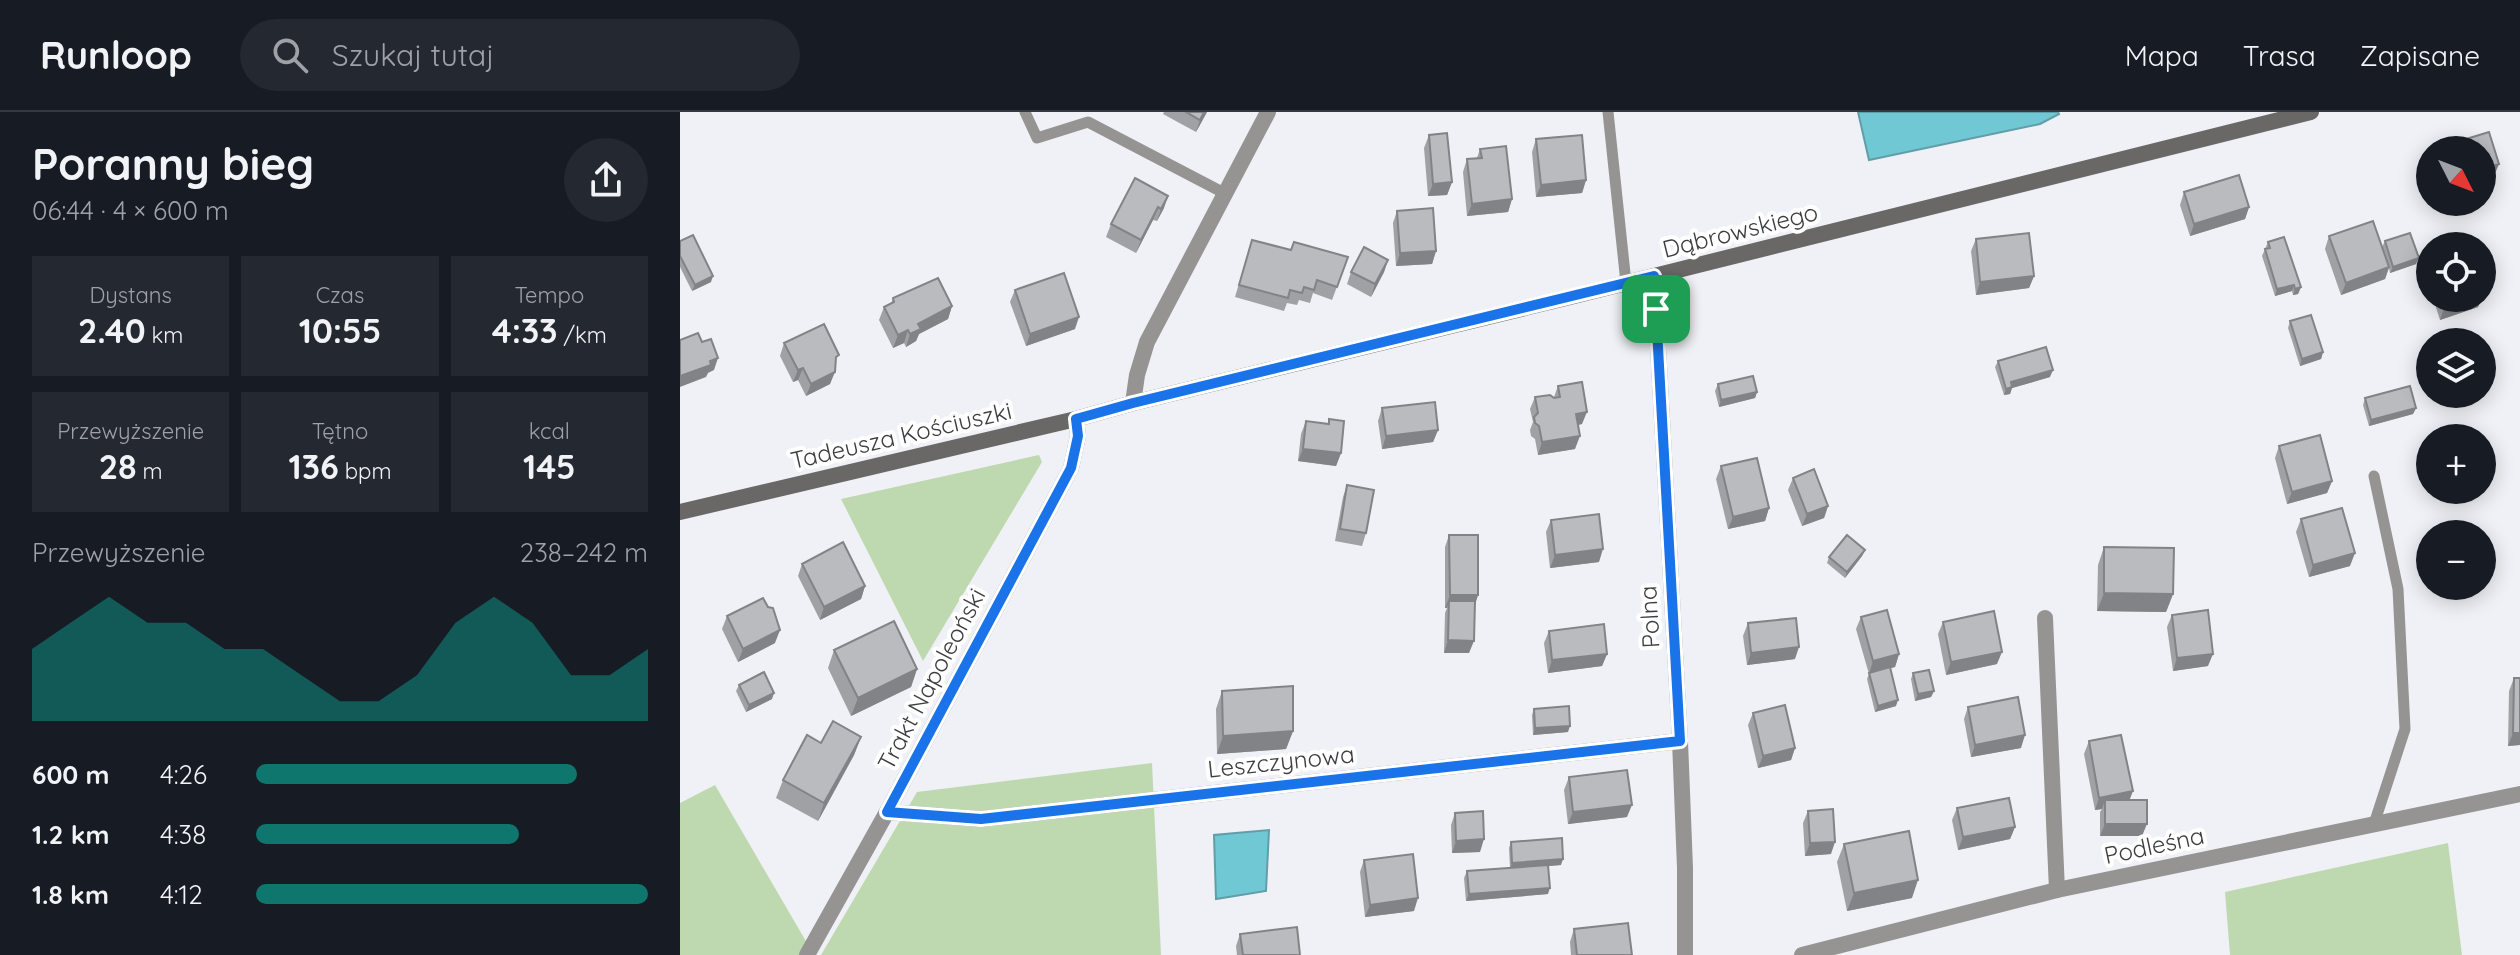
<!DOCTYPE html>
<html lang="pl">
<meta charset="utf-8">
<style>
body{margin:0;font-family:Quicksand,sans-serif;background:#242831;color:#f1f3f6;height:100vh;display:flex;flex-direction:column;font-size:30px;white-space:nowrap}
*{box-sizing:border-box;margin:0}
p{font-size:26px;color:#9ea1a6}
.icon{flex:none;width:44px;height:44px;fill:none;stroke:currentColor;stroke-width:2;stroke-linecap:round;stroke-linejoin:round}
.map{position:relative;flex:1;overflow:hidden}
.drawer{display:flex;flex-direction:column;background:#171b24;width:680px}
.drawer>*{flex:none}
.needle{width:52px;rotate:132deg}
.controls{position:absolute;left:1736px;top:24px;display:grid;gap:16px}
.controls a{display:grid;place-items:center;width:80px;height:80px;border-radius:50%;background:#171b24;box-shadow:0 4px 20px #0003;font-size:40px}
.pin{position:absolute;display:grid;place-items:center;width:68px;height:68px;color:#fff;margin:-34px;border-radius:16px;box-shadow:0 4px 12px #0006}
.round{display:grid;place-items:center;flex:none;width:84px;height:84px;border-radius:42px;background:#242831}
.overview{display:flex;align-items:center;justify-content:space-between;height:136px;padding:0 32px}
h1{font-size:44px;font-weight:700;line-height:60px}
.stats{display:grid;grid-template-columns:repeat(3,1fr);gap:12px;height:136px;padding:8px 32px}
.stats div{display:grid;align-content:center;border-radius:0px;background:#242831;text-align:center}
.stats b{font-size:34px;font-weight:700}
.stats small{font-size:22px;font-weight:400}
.stats p{font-size:22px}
.chart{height:224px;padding:16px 32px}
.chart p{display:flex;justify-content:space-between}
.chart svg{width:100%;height:144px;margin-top:8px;fill:#0f766e;opacity:.7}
ul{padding:0 32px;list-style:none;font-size:26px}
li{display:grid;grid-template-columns:128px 96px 1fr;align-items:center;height:60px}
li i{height:20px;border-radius:10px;background:#0f766e}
header{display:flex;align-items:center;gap:48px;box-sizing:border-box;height:112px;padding:0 40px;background:#171b24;border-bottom:2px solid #363941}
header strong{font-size:38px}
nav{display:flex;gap:44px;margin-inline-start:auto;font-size:28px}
.search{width:560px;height:72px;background:#242831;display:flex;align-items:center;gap:20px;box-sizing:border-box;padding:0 28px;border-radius:44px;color:#9ea1a6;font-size:30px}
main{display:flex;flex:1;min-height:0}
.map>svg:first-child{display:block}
.green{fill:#bed9b0}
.water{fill:#70c8d5;stroke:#609ea8;stroke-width:2}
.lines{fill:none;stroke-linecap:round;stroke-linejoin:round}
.lane{stroke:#959492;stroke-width:11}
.street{stroke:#959492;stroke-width:16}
.secondary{stroke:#6a6866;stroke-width:16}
.wall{fill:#9fa1a4}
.shaded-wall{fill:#828386}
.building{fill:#b9bbbf;stroke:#828386;stroke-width:2}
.route-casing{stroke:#fff;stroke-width:16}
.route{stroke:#1a73e8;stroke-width:10}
.labels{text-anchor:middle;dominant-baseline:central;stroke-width:8;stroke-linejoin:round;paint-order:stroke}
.street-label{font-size:24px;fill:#3c3d3f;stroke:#fff}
</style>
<header>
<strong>Runloop</strong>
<div class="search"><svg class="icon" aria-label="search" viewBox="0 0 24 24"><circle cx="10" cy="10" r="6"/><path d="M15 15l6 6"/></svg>Szukaj tutaj</div>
<nav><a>Mapa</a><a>Trasa</a><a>Zapisane</a></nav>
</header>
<main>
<section class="drawer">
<div class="overview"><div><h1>Poranny bieg</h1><p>06:44 · 4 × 600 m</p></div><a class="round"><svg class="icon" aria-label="share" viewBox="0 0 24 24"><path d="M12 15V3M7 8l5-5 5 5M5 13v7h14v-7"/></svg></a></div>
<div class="stats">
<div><p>Dystans</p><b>2.40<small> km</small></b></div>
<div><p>Czas</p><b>10:55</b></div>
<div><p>Tempo</p><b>4:33<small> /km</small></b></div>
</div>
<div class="stats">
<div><p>Przewyższenie</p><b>28<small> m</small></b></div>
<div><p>Tętno</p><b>136<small> bpm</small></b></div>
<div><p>kcal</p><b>145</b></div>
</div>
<div class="chart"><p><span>Przewyższenie</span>238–242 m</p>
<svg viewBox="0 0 160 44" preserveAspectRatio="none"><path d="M0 44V22L10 14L20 6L30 14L40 14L50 22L60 22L70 30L80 38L90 38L100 30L110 14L120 6L130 14L140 30L150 30L160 22V44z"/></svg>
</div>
<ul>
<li><b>600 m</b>4:26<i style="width:82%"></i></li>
<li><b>1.2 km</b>4:38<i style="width:67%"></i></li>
<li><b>1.8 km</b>4:12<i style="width:100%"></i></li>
</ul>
</section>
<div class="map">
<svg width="1840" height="843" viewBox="0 0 1840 843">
<rect width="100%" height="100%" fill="#f0f1f6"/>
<g class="green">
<polygon points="359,343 362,350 243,549 161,387"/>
<polygon points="472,651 481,843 141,843 237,680"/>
<polygon points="35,673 134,843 0,843 0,691"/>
<polygon points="1768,731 1782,843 1550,843 1545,780"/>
</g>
<g class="water">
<polygon points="1178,0 1378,0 1379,2 1360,12 1189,48"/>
<polygon points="589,718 586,779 536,787 534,723"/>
</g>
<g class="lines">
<g class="lane">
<polyline points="345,0 357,26 408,10 544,81"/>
<polyline points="928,0 946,171"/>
<polyline points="1694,364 1718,477 1725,617 1694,712"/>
</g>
<g class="street">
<polyline points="974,164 1000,629 1005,756 1005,843"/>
<polyline points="453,291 457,263 467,230 588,0"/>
<polyline points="1365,506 1377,778"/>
<polyline points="207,700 301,707 1000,629"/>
<polyline points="127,843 207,700 391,356 398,324 396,307"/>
<polyline points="1122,843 1377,778 1840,682"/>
</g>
<polyline class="secondary" points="0,400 396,307 453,291 894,184 1631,0"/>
</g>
<g class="wall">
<polygon points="484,0 527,0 516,20 483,2"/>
<polygon points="749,23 772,70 767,83 748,84 744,36"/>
<polygon points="856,27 906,68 902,81 856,85 852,40"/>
<polygon points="800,37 832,87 828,100 787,104 783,60 787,47 797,46"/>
<polygon points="455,66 484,96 477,109 473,108 456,141 426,125 431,112"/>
<polygon points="1504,80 1569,95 1565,107 1510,124 1500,93"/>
<polygon points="717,99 756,139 752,152 716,154 713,111"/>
<polygon points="1649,124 1702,135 1705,129 1736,152 1710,161 1709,156 1705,167 1661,183 1645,137"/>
<polygon points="1296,127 1354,164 1349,176 1296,183 1291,139"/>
<polygon points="572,128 611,138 668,145 652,188 633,181 630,191 619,188 617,193 607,191 604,199 555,185"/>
<polygon points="0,129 31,170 12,179 0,155"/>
<polygon points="1588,130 1621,175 1618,182 1613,183 1612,179 1595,184 1582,144"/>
<polygon points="708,148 704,160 691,185 667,172 671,160"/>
<polygon points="335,178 395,217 346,234 330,190"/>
<polygon points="213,186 272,194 268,207 239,222 236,229 226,235 224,231 213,236 199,208 204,195 211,192"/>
<polygon points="1753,186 1802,186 1798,195 1760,208"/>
<polygon points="1610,209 1643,240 1641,247 1620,254 1608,216"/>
<polygon points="104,231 155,255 150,272 126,284 118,268 113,270 100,244"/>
<polygon points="1318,249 1370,265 1332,276 1330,282 1324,283 1315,255"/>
<polygon points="1038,272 1077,280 1075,286 1039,295 1035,279"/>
<polygon points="878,274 902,312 898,313 895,337 858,343 855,327 851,324 850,318 853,310 850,297 855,285 874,285"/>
<polygon points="1685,286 1736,296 1733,302 1689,314 1683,293"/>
<polygon points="702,296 758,318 753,330 702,337 698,309"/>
<polygon points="649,307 661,341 656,354 618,349 621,322 626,309 648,312"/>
<polygon points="1599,334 1652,369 1647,381 1607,392 1595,346"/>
<polygon points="1041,354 1089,396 1085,409 1048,417 1036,367"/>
<polygon points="1113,366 1148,394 1144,406 1122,414 1108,378"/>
<polygon points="667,373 686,421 682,434 655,429 663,385"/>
<polygon points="1621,407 1670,454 1629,465 1616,420"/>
<polygon points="871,408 919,450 870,456 866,420"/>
<polygon points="769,423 798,483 795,493 789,541 764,541 765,501 767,496 765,496 765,435"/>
<polygon points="1424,435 1493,482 1486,500 1417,499 1418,453"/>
<polygon points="1185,438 1182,444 1165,466 1147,451 1149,445"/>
<polygon points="122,452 185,474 181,487 140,508 118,464"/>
<polygon points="1492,503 1528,554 1493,559 1487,515"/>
<polygon points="47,504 95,531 58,550 42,517"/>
<polygon points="1181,505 1219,542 1215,555 1210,556 1216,594 1195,600 1187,567 1189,562 1176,517"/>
<polygon points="1263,510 1317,552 1266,563 1258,522"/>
<polygon points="1068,511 1115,547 1067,553 1063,524"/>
<polygon points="869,519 927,542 922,554 868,561 864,531"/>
<polygon points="154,538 237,557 231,575 171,604 148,556"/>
<polygon points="1233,561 1254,579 1251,585 1235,589 1231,567"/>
<polygon points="1834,566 1840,633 1828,634 1829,579"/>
<polygon points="59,573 92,587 66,600 56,579"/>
<polygon points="542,579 613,619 606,637 537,642 536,597"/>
<polygon points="1288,595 1341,636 1291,645 1284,607"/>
<polygon points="854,597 888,620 853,623 852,603"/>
<polygon points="1073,601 1115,636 1111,648 1078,656 1068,613"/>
<polygon points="181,625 174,643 138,709 96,686 103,668 141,631"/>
<polygon points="1409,629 1449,688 1462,724 1420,724 1420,700 1422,697 1415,698 1404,642"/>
<polygon points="889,665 947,705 888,712 884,678"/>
<polygon points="1277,696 1335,715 1330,727 1278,738 1272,708"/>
<polygon points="1128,699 1151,742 1125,744 1123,711"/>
<polygon points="775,701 800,740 772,741 771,713"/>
<polygon points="831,730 881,753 868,754 868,782 786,789 784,766 787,759 830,756 829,736"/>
<polygon points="1164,732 1232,786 1167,799 1157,750"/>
<polygon points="684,748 734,799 685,805 680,760"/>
<polygon points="894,817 952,843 891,843 890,830"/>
<polygon points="560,822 620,843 557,843 556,834"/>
</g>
<g class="shaded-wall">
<polygon points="524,0 527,0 516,20 520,8"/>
<polygon points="1819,52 1814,64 1802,68 1802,57"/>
<polygon points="906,68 902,81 856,85 861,73"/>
<polygon points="772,70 767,83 748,84 753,72"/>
<polygon points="488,84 484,96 477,109 481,97"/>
<polygon points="832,87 828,100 787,104 792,92"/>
<polygon points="478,95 473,108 456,141 461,128"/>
<polygon points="1569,95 1565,107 1510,124 1514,112"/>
<polygon points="756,139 752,152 716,154 720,141"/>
<polygon points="1739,146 1736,152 1710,161 1713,155"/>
<polygon points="708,148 704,160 691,185 695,172"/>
<polygon points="1709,155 1705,167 1661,183 1666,171"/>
<polygon points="33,164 31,170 12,179 15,173"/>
<polygon points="1354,164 1349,176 1296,183 1300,170"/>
<polygon points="1614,173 1612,179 1595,184 1597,177"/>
<polygon points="1621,175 1618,182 1613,183 1615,177"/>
<polygon points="1793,186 1802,186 1798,195 1760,208 1764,196"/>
<polygon points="272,194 268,207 239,222 236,229 226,235 230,222 238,212"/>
<polygon points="399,205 395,217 346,234 350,222"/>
<polygon points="228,218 224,231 213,236 218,223"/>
<polygon points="1643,240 1641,247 1620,254 1622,247"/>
<polygon points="38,246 34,258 28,261 26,265 0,275 0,264"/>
<polygon points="123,256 118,268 113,270 118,258"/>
<polygon points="1373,258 1370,265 1332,276 1330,282 1324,283 1326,277 1331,270"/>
<polygon points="155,260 150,272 126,284 131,272"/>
<polygon points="1077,280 1075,286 1039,295 1041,288"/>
<polygon points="1736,296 1733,302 1689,314 1691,308"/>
<polygon points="907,300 902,312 892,314 896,302"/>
<polygon points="758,318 753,330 702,337 706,324"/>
<polygon points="900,324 895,337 858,343 862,330"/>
<polygon points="623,337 661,341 656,354 618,349"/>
<polygon points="1652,369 1647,381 1607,392 1612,380"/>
<polygon points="1148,394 1144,406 1122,414 1127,402"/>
<polygon points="1089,396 1085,409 1048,417 1053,405"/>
<polygon points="923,437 919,450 870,456 875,443"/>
<polygon points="1185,438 1182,444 1165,466 1167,460"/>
<polygon points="1675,441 1670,454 1629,465 1633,453"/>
<polygon points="185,474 181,487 140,508 144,495"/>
<polygon points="1424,481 1493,482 1486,500 1417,499"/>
<polygon points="770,483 798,483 794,495 769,489 767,496 765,496"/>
<polygon points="100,518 95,531 58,550 63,537"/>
<polygon points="768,528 794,529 789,541 764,541"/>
<polygon points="1119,535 1115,547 1067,553 1071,541"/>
<polygon points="1322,540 1317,552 1266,563 1271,550"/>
<polygon points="927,542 922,554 868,561 872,548"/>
<polygon points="1219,542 1215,555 1189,562 1193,549"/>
<polygon points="1533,542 1528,554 1493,559 1497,546"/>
<polygon points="237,557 231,575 171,604 178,586"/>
<polygon points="1254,579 1251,585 1235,589 1238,582"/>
<polygon points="94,581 92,587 66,600 69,593"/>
<polygon points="1218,588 1216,594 1195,600 1198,594"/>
<polygon points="890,614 888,620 853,623 855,616"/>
<polygon points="613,619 606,637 537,642 543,624"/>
<polygon points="1833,621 1840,621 1840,633 1828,634"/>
<polygon points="1345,623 1341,636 1291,645 1295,633"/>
<polygon points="181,625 174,643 138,709 144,691"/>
<polygon points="1115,636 1111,648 1078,656 1083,644"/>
<polygon points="1453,679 1448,692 1425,688 1422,697 1415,698 1419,686"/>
<polygon points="952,693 947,705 888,712 893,700"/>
<polygon points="1425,712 1467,712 1462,724 1420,724"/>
<polygon points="1335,715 1330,727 1278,738 1283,725"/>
<polygon points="804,727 800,740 772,741 776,729"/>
<polygon points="1155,730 1151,742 1125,744 1130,731"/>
<polygon points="883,747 881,753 830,757 832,751"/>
<polygon points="1238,768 1232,786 1167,799 1174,781"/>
<polygon points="870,776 868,782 786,789 789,782"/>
<polygon points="738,786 734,799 685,805 690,793"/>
</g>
<g class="building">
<polygon points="506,0 524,0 520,8"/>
<polygon points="1809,20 1819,52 1802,57 1802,38 1753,38 1753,37"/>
<polygon points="767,21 772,70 753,72 749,23"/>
<polygon points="902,23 906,68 861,73 856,27"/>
<polygon points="826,34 832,87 792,92 787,47 802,46 800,37"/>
<polygon points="1559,63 1569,95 1514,112 1504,80"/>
<polygon points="455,66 488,84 481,97 478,95 461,128 431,112"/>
<polygon points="753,96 756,139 720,141 717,99"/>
<polygon points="1693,109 1709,155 1666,171 1649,124"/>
<polygon points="1349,121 1354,164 1300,170 1296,127"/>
<polygon points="1730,121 1739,146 1713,155 1705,129"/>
<polygon points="13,123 33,164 15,173 0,144 0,129"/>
<polygon points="1604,125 1621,175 1615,177 1614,173 1597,177 1585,137 1590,136 1588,130"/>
<polygon points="572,128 611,138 614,130 668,145 657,175 637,168 634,178 624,175 622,181 610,178 608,186 559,173"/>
<polygon points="684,135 708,148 695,172 671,160"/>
<polygon points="384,161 399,205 350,222 335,178"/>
<polygon points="258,166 272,194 238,212 241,217 230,222 228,218 218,223 204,195 214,190 213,186"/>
<polygon points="1761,186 1793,186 1764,196"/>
<polygon points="1631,203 1643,240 1622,247 1610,209"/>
<polygon points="144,212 159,243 156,245 155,260 131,272 123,256 118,258 104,231"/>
<polygon points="18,221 22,230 31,227 38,246 30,249 31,253 0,264 0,228"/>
<polygon points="1366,235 1373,258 1331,270 1332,275 1326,277 1318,249"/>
<polygon points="1073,264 1077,280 1041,288 1038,272"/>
<polygon points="902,270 907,300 896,302 900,324 862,330 859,314 855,311 854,305 858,301 855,285 870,283 874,286 880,285 878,274"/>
<polygon points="1730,274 1736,296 1691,308 1685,286"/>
<polygon points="755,290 758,318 706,324 702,296"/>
<polygon points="649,307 664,309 661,341 623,337 626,309 649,312"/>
<polygon points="1640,323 1652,369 1612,380 1599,334"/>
<polygon points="1077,346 1089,396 1053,405 1041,354"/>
<polygon points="1134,357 1148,394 1127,402 1113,366"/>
<polygon points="667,373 694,378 686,421 660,417"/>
<polygon points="1662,396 1675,441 1633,453 1621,407"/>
<polygon points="919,402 923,437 875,443 871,408"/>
<polygon points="769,423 798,423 798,483 770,483"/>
<polygon points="1167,423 1185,438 1167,460 1149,445"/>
<polygon points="163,430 185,474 144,495 122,452"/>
<polygon points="1424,435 1494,436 1493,482 1424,481"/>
<polygon points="83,486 88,495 93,496 100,518 63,537 47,504"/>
<polygon points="769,489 795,489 794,529 768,528"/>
<polygon points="1207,498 1219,542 1193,549 1181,505"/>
<polygon points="1528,498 1533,542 1497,546 1492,503"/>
<polygon points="1314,499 1322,540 1271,550 1263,510"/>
<polygon points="1116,506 1119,535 1071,541 1068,511"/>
<polygon points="214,509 237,557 178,586 154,538"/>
<polygon points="924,512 927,542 872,548 869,519"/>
<polygon points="1210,555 1218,588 1198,594 1189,561"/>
<polygon points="1249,558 1254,579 1238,582 1233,561"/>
<polygon points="84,560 94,581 69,593 59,573"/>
<polygon points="1834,566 1840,566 1840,621 1833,621"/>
<polygon points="613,574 613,619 543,624 542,579"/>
<polygon points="1338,585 1345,623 1295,633 1288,595"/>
<polygon points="1105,593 1115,636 1083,644 1073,601"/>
<polygon points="889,594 890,614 855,616 854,597"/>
<polygon points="153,609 181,625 144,691 103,668 127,623 141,631"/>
<polygon points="1441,623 1453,679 1419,686 1409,629"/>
<polygon points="947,658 952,693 893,700 889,665"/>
<polygon points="1329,686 1335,715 1283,725 1277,696"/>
<rect x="1425" y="688" width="42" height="24"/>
<polygon points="1153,697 1155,730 1130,731 1128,699"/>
<polygon points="803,699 804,727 776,729 775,701"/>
<polygon points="1229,719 1238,768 1174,781 1164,732"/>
<polygon points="882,726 883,747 832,751 831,730"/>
<polygon points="733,742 738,786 690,793 684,748"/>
<polygon points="868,753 870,776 789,782 787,759"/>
<polygon points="948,811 952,843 897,843 894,817"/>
<polygon points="617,815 620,843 563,843 560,822"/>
</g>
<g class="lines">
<g class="route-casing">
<polygon id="route" points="974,164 1000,629 301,707 207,700 391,356 398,324 396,307 453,291"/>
</g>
<use href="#route" class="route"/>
</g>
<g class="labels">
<g class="street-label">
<text transform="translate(1060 118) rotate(-14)">Dąbrowskiego</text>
<text transform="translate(221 323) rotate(-13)">Tadeusza Kościuszki</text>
<text transform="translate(969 505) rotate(-93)">Polna</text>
<text transform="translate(251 567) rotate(-62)">Trakt Napoleoński</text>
<text transform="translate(601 649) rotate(-6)">Leszczynowa</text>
<text transform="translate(1474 733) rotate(-12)">Podleśna</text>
</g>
</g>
</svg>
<div class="controls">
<a><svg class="needle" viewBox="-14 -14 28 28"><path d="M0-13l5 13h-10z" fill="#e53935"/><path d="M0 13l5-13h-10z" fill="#9ea1a6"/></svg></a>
<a><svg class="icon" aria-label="locate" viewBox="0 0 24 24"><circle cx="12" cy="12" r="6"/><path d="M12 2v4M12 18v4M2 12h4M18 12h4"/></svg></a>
<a><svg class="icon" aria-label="layers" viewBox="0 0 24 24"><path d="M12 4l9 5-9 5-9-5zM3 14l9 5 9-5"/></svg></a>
<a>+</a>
<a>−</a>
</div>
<div class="pin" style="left:976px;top:197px;background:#1e9e55"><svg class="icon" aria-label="arrive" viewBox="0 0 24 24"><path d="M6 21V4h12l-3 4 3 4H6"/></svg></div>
</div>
</main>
